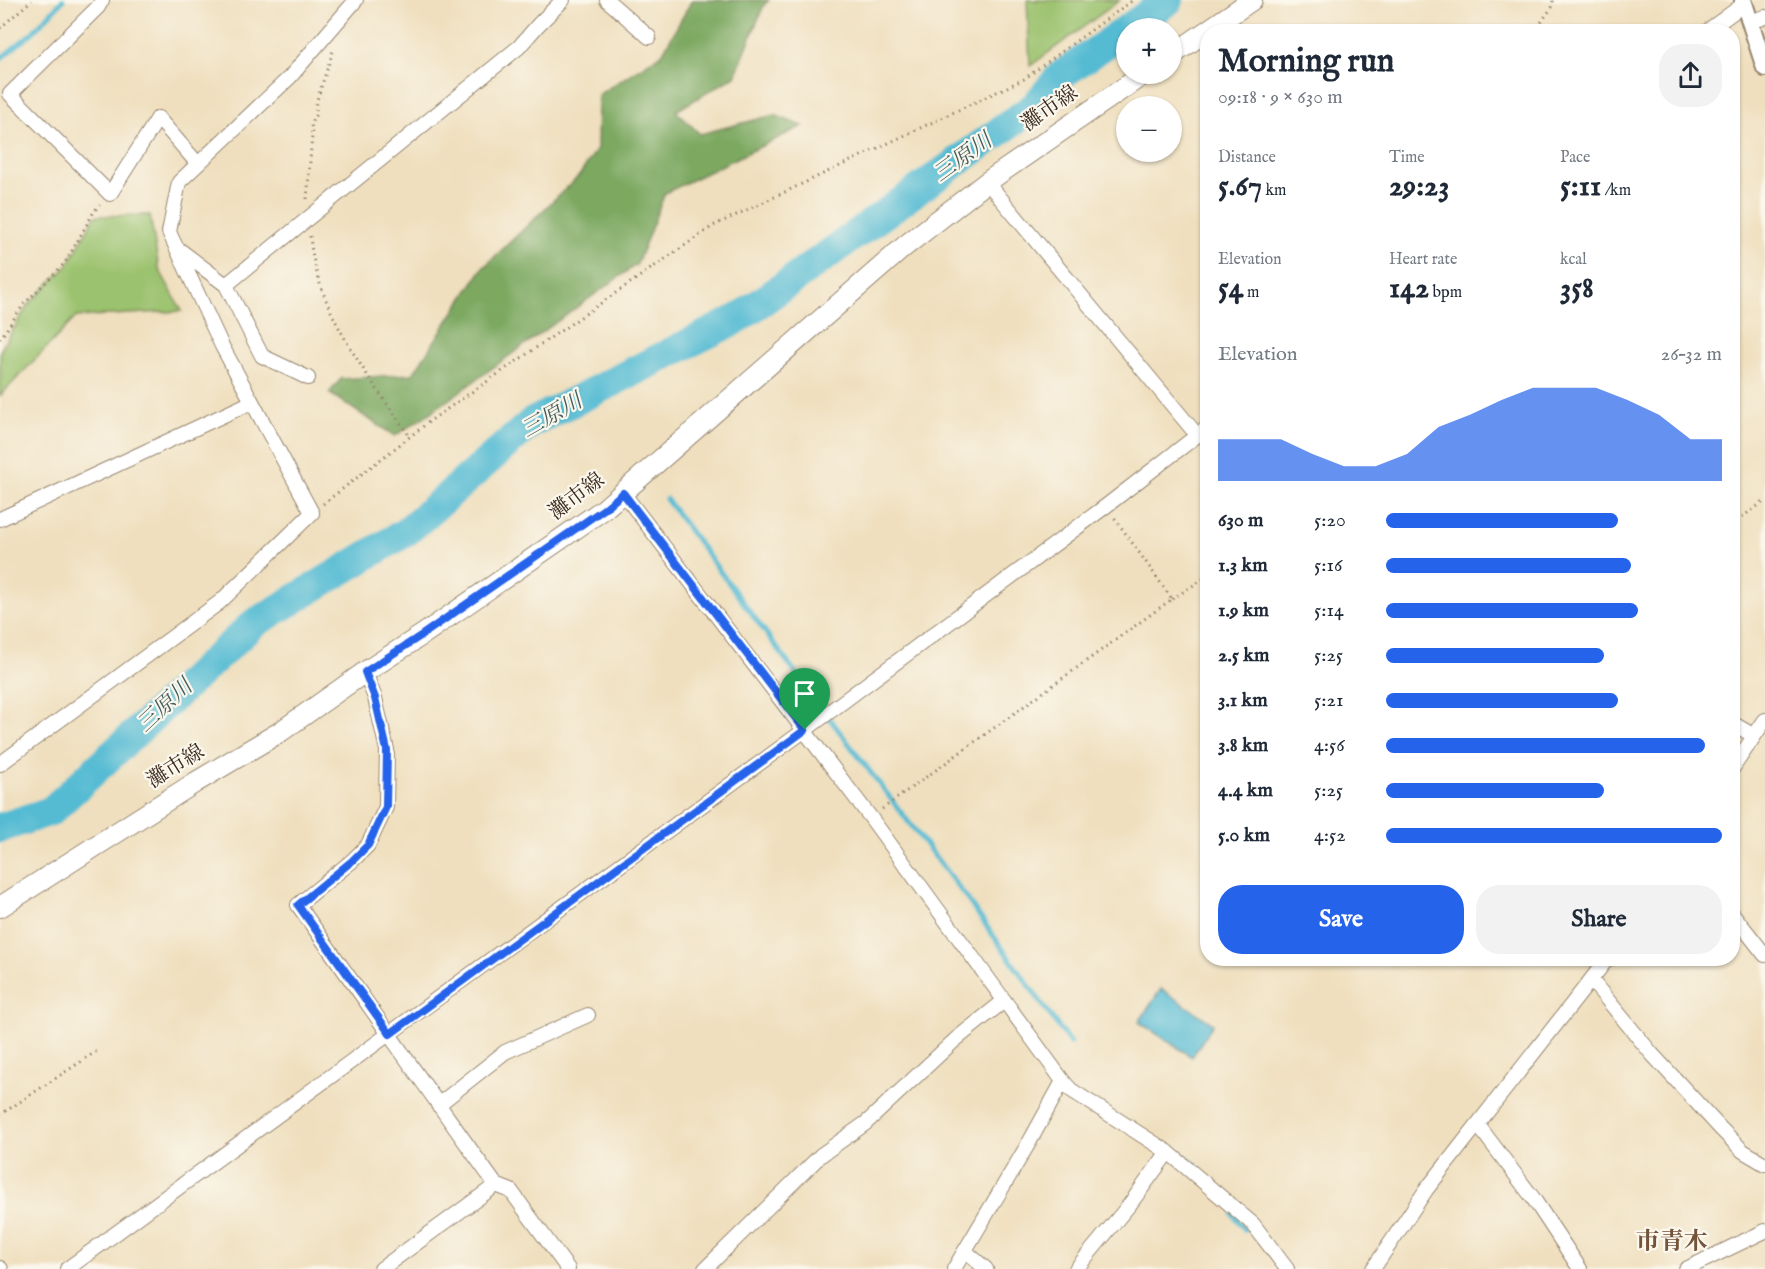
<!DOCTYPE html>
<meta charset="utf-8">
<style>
body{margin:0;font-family:"IM FELL English","Noto Serif JP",serif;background:#f2f2f3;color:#1f2937;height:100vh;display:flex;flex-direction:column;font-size:22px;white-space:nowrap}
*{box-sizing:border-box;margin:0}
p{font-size:20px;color:#747a83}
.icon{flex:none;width:33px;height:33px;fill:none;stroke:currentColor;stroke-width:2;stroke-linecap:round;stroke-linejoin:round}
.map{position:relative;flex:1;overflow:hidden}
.details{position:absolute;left:1200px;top:24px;width:540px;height:942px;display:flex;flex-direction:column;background:#fff;border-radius:24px;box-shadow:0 2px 4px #0004}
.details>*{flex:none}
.controls{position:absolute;left:1116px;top:18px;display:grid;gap:12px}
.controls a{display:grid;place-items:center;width:66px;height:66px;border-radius:50%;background:#fff;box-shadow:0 2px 4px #0004;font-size:30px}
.pin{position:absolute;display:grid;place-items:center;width:51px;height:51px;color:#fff;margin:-62px -26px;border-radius:50% 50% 50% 0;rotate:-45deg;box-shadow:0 0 6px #0007}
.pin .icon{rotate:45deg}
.round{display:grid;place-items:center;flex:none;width:63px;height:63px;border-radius:24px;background:#f2f2f3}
.overview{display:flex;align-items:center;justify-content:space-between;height:102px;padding:0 18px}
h1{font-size:33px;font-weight:700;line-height:45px}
.stats{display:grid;grid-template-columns:repeat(3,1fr);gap:9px;height:102px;padding:6px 18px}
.stats div{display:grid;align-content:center}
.stats b{font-size:30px;font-weight:700}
.stats small{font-size:16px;font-weight:400}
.stats p{font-size:16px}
.chart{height:168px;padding:12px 18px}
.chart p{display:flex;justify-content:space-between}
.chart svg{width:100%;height:108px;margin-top:6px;fill:#2563eb;opacity:.7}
.button{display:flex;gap:12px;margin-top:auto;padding:12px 18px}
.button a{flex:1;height:69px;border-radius:24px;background:#2563eb;color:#fff;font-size:24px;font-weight:700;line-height:69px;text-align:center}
.button a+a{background:#f2f2f3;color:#1f2937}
ul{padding:0 18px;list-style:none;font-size:20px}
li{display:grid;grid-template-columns:96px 72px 1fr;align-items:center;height:45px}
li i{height:15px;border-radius:8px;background:#2563eb}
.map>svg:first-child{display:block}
.green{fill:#9bc26e;stroke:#6b7646;stroke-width:1.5}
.forest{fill:#7ca861;stroke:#5c6940;stroke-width:1.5}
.water{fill:#55bbd3;stroke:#487278;stroke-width:1.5}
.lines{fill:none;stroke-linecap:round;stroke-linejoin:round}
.stream{stroke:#55bbd3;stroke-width:5}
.river{stroke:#55bbd3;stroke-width:30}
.minor-casing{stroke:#95846e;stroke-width:16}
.tertiary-casing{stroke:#95846e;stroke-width:20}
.secondary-casing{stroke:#95846e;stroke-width:22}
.path{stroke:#95846e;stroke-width:3;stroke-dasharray:1.5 4.5;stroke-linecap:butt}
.minor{stroke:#fff;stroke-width:14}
.tertiary{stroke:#fff;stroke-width:16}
.secondary{stroke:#fff;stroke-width:20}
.route-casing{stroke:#fff;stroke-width:12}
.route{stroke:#2563eb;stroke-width:8}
.labels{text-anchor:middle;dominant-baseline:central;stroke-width:4.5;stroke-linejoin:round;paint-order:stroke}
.street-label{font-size:21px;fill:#3b2a1e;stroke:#fbf7ec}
.water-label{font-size:22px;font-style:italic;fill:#445d5d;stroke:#fbf7ec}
.quarter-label{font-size:24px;font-weight:bold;fill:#74533b;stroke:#fbf7ec}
</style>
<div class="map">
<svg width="1765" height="1269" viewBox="0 0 1765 1269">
<rect width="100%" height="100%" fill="#fbf7ec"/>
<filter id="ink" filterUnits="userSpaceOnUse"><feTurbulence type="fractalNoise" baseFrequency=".0167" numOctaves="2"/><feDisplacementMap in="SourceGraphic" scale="12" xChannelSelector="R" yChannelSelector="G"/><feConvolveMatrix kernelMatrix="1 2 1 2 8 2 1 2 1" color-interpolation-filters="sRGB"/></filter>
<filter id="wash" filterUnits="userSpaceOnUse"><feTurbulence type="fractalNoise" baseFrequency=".008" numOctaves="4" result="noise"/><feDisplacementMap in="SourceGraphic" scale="24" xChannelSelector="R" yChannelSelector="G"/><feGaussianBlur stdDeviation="1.35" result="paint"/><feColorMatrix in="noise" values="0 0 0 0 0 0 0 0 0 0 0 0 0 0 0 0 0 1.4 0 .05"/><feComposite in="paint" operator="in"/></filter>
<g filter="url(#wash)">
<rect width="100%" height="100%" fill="#efdfbe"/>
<g class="green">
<polygon points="1027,0 1120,0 1030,66"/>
<polygon points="150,215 159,269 182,311 76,317 0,396 0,351 28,305 67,266 95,216"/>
</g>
<polygon class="forest" points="692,0 769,0 764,5 735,76 676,111 700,134 774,115 803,126 665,193 637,264 430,413 395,436 329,393 341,379 413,374 482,269 579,176 597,149 598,95 662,54"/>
<polygon class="water" points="1161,989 1213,1024 1192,1057 1139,1022"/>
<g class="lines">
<g class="stream">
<polyline points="0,59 32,33 63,0"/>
<polyline points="666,499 833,723 965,896 1070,1043"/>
<polyline points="1180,1154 1194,1164 1200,1171"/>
<polyline points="1233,1214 1245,1230"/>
</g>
<g class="river">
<polyline points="1128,28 1169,0"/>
<polyline points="0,828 51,811 253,624 406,532 531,423 739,318 1035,106 1061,75 1126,30"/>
</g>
</g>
</g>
<g filter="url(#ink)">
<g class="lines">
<g class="minor-casing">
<g id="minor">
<polyline points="102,0 98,7 10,94 110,194 158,118 198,164"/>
<polyline points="607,0 649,37"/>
<polyline points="1750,22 1765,17"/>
<polyline points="1706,32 1744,4"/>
<polyline points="987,182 1197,435"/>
<polyline points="177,248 226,285 262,356 308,378"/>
<polyline points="226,285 519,47 538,25 563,0"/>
<polyline points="623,493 871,818 1063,1081 1071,1090 1168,1152 1253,1224 1287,1269"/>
<polyline points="0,519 252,402"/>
<path d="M365,672L375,698L387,750L386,807L368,845L352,861L298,905C364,998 429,1092 496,1185L511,1191L568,1269"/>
<polyline points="1732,723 1754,736"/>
<polyline points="0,764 220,602 312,513 222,346 169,232 179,182 290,77 356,0"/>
<polyline points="1732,769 1765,720"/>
<polyline points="1732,913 1765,955"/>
<polyline points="1592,981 1652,1054 1721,1129 1743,1151 1765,1164"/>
<polyline points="438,1105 505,1052 588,1015"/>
<polyline points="1478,1125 1533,1198 1580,1269"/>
<polyline points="965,1251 986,1269"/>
<polyline points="0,1268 1,1269"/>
<polyline points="67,1269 805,730 1106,506 1208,427"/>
<polyline points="381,1269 496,1185"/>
<polyline points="705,1269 821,1155 866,1123 955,1040 1004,1001"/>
<polyline points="954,1269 1030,1141 1063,1081"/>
<polyline points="1076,1269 1130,1204 1168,1152"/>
<polyline points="1373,1269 1426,1190 1608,958"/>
<polyline points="1686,1269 1765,1231"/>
</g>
</g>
<g class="tertiary-casing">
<polyline id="tertiary" points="1743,0 1765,68"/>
</g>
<g class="secondary-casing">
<g id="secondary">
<polyline points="1172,55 1252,0"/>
<polyline points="0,907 196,782 280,732 365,672 422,635 604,509 905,246 987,182 1144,74"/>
</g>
</g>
<g class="path">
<polyline points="0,28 32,0"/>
<polyline points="1534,32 1553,6 1553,0"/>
<polyline points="307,199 312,136 311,123 316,114 316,103 333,51"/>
<path d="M310,236C317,313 368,375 410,437"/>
<polyline points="0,339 24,304 65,263 95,210 100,205"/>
<polyline points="323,504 434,418 713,226 1024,79 1133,0"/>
<polyline points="1732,524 1765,501"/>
<polyline points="1172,599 1208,576"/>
<polyline points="882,809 1172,599 1114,517"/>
<polyline points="0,1115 97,1051"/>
</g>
<use href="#minor" class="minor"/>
<use href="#tertiary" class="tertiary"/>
<use href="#secondary" class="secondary"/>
</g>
</g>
<g class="lines" filter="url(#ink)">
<g class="route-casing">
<polygon id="route" points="623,493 805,730 390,1034 298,905 352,861 368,845 386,807 387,750 375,698 365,672 422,635 604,509"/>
</g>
<use href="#route" class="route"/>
</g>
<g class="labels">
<g class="street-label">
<text transform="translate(1050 109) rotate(-35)">灘市線</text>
<text transform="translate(577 497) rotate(-37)">灘市線</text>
<text transform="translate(176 767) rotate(-32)">灘市線</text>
</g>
<g class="water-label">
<text transform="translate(963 158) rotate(-36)">三原川</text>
<text transform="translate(552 416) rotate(-30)">三原川</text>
<text transform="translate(165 706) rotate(-43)">三原川</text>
</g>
<g class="quarter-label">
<text x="1672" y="1242">市青木</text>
</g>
</g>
</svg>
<div class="controls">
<a>+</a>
<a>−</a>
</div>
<div class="pin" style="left:805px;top:730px;background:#1e9e55"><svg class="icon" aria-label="arrive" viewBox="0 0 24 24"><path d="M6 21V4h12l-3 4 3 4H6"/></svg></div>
<section class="details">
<div class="overview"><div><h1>Morning run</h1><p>09:18 · 9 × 630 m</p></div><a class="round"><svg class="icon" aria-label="share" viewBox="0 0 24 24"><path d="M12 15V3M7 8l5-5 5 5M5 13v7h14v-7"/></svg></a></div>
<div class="stats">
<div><p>Distance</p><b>5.67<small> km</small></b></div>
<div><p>Time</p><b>29:23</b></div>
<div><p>Pace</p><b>5:11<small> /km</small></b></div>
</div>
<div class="stats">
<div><p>Elevation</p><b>54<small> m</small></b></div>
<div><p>Heart rate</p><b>142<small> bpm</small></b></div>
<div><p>kcal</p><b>358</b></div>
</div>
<div class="chart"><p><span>Elevation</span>26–32 m</p>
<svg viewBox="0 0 160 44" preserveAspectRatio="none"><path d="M0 44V27L10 27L20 27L30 33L40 38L50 38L60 33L70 22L80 17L90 11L100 6L110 6L120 6L130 11L140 17L150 27L160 27V44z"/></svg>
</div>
<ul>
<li><b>630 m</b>5:20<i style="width:69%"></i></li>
<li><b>1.3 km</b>5:16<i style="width:73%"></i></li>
<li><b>1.9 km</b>5:14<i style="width:75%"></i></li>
<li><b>2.5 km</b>5:25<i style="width:65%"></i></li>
<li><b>3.1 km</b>5:21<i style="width:69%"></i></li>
<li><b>3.8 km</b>4:56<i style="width:95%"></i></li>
<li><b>4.4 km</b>5:25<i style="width:65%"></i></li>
<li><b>5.0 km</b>4:52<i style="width:100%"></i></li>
</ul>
<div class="button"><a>Save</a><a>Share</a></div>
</section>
</div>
